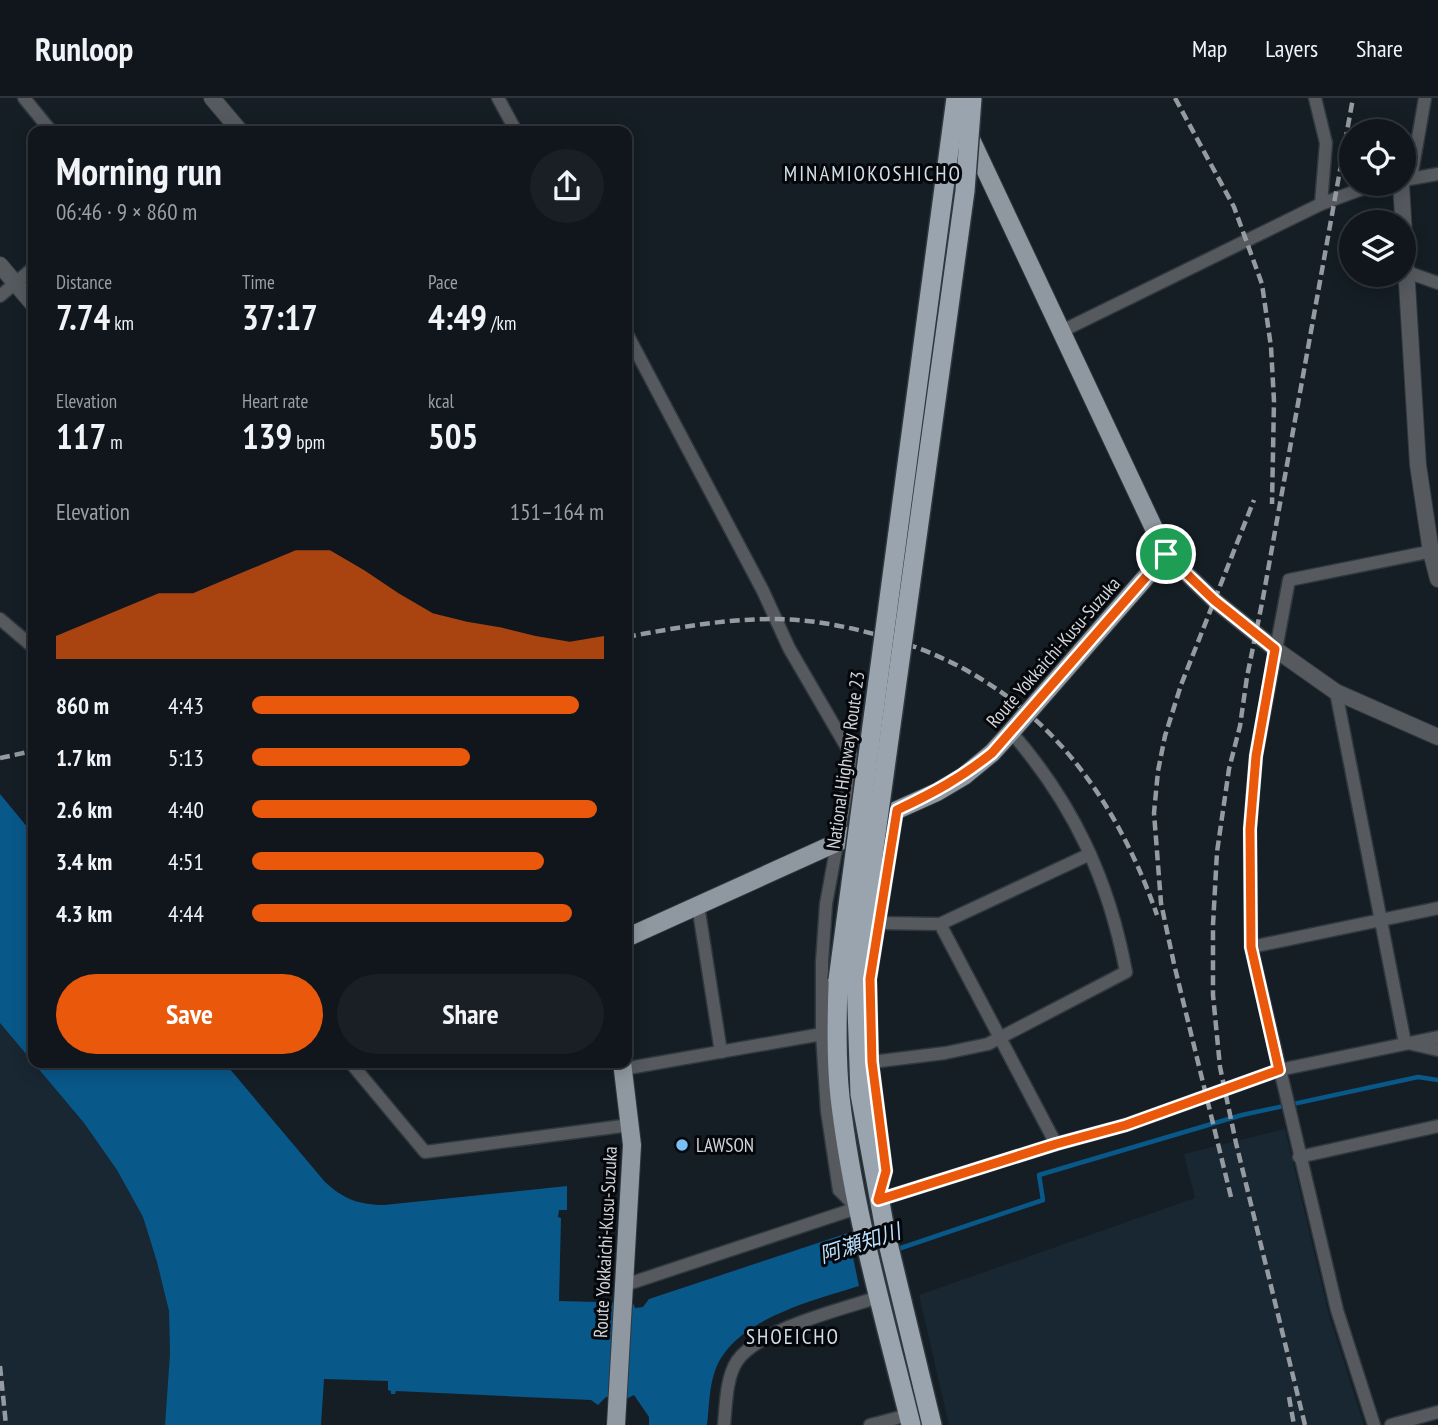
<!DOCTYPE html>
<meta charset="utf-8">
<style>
body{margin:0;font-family:"PT Sans Narrow","Noto Sans JP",sans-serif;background:#191f25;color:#f1f3f6;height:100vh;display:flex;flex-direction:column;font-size:26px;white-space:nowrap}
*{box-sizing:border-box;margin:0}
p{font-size:23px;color:#9c9fa3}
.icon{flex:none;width:38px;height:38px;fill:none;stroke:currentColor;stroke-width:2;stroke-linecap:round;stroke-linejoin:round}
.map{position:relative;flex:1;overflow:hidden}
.side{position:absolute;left:28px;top:28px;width:604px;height:942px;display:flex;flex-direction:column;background:#10161c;border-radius:14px;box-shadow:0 4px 18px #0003,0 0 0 2px #30353b}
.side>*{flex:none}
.tools{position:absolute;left:1339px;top:21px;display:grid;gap:14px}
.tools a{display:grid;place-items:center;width:77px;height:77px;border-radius:50%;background:#10161c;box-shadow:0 4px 18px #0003,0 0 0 2px #30353b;font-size:35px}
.pin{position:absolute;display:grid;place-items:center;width:60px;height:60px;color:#fff;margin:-30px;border:4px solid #fff;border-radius:50%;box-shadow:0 2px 7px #0007}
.round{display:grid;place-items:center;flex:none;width:74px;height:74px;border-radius:37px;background:#191f25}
.headline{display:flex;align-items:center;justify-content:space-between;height:119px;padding:0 28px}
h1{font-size:38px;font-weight:800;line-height:52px}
.figures{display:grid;grid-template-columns:repeat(3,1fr);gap:10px;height:119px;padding:7px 28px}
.figures div{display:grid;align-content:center}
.figures b{font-size:35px;font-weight:800}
.figures small{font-size:19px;font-weight:400}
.figures p{font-size:19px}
.chart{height:196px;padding:14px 28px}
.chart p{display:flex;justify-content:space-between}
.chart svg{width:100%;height:126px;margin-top:7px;fill:#ea580c;opacity:.7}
.action{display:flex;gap:14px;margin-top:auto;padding:14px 28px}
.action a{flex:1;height:80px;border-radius:42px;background:#ea580c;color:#fff;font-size:28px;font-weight:800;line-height:80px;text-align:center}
.action a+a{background:#191f25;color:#f1f3f6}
ul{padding:0 28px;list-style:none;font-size:23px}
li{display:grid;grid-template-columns:112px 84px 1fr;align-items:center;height:52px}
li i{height:18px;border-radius:9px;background:#ea580c}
header{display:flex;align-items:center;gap:42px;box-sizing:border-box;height:98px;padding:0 35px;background:#10161c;border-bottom:2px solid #30353b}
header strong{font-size:33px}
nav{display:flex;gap:38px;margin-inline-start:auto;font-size:24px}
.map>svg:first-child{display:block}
.built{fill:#192733}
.water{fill:#09588a}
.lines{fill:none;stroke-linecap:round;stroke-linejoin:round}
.stream{stroke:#09588a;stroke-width:4.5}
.minor-casing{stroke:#2f383e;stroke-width:15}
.tertiary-casing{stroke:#2f383e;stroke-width:18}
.primary-casing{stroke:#2f383e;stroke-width:20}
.trunk-casing{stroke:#2f383e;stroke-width:22}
.minor{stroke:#565a5e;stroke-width:12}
.tertiary{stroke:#565a5e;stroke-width:16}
.primary{stroke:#8f98a0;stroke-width:18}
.trunk{stroke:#9aa4ae;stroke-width:19}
.rail{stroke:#959ba1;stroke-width:4.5;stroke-dasharray:10 5;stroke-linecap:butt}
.trunk-bridge-casing{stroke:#2f383e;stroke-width:22;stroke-linecap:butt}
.trunk-bridge{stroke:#9aa4ae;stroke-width:19}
.route-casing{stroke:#fff;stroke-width:14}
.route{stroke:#ea580c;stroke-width:9}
.poi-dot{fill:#79bff8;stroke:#05070a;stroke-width:2.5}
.labels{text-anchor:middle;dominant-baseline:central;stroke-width:6;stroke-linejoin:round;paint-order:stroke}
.street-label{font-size:19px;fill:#d0d5da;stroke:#05070a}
.poi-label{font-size:19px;fill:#d0d5da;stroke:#05070a;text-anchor:start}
.neighbourhood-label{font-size:21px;letter-spacing:2px;fill:#d2dee8;stroke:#05070a}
.water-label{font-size:21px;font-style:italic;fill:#bcdffc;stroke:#05070a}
</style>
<header>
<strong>Runloop</strong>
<nav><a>Map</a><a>Layers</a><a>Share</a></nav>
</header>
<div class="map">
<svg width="1438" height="1327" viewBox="0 0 1438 1327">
<rect width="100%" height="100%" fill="#151e25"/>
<g class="built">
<polygon points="0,925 84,1025 117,1072 143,1119 157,1164 169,1213 170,1255 165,1327 0,1327"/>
<polygon points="1285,1031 1329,1217 1364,1327 949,1327 919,1197 1195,1100 1184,1056"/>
</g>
<path class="water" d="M0,696L33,736V964H224L325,1084C343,1101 360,1107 384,1107L567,1088V1112H559L558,1119L561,1120L559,1203L633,1205L635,1210L643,1209L649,1201L848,1135L859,1188C814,1202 732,1222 715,1273C709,1289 709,1310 707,1327H649V1319L634,1297L628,1300L606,1299L598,1307L591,1302L396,1293L395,1296H391V1293L388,1292V1283L324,1281L321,1327H165L170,1255L169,1213L157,1164L143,1119L117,1072L84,1025L0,925Z"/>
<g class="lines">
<polyline class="stream" points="895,1152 1043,1102 1039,1077 1242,1017 1418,979 1438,982"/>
<g class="minor-casing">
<g id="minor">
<polyline points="24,0 51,33"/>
<polyline points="498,0 516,33"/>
<polyline points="1315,0 1326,45 1321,106"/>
<polyline points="1411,80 1425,0"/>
<polyline points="1404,82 1438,76"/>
<polyline points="1407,174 1438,185"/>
<polyline points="0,198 33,170"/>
<polyline points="1062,233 1321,106 1367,89 1385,86"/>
<polyline points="0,521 33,549"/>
<polyline points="1336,594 1405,945"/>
<polyline points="698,807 721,954"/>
<polyline points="878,825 940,826 1056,1046"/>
<polyline points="940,826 1090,756"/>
<polyline points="1251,849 1438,810"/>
<polyline points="1412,946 1438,952"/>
<polyline points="350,964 425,1054 630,1027"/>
<path d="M872,964L945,955L988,946L1126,874C1109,782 1073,705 1011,634"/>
<polyline points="623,971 822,936"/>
<polyline points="1299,1059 1438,1028"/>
<polyline points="881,1092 886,1073 872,964 870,881 897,712"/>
<polyline points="878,1102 1056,1046 1126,1027 1279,972 1438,939"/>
<polyline points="625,1187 857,1110 839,1092 827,1013 822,936 822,864 826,806 853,660 789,550 763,493 626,234"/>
<path d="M724,1327C726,1307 726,1280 737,1263C759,1231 842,1211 879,1199"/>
<polyline points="870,1327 908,1317"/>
<polyline points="1374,1327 1337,1212 1251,849 1250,731 1256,658 1289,482 1438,452"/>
<polyline points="1391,1327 1438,1314"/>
</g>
</g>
<g class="tertiary-casing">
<g id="tertiary">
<polyline points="212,0 240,33"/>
<polyline points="1401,86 1418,367 1431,454 1438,481"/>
<polyline points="0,167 33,206"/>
<polyline points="1166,456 1214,502 1275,551 1336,594 1438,639"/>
</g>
</g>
<g class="primary-casing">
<g id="primary">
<polyline points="626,840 838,744 897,712 937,694 964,678 992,655 1011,634 1166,456 968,35"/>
<polyline points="616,1327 632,1047 622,964"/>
</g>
</g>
<g class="trunk-casing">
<g id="trunk">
<polyline points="856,880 860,996 886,1137 932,1327"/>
<path d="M838,882C837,921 836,961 840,999C853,1111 884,1218 911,1327"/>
</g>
</g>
<use href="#minor" class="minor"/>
<use href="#tertiary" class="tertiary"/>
<use href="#primary" class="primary"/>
<use href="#trunk" class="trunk"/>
<g class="rail">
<polyline points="1175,0 1234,109 1262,186 1271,249 1274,303 1272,406"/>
<path d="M626,539C675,530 723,521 773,521C812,521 851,529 888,540C1028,581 1110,683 1157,817"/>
<polyline points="0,660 33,653"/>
<polyline points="1231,1099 1174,866 1161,805 1154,715 1158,673 1165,638 1181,587 1254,402"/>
<polyline points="0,1268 6,1327"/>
<polyline points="1289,1299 1294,1327"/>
<polyline points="1305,1327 1236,1045 1220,969 1213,897 1213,827 1217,754 1229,671 1240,628 1247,579 1263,500 1353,0"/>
</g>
<g class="trunk-bridge-casing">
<g id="trunk-bridge">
<polyline points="856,880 965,93 972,0"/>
<polyline points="838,882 956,0"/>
</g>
</g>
<use href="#trunk-bridge" class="trunk-bridge"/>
</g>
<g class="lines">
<g class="route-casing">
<path id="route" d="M1166,456L1214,502L1275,551L1256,658L1250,731L1251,849L1279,972L1126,1027L1056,1046L878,1102L886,1073L872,964L870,881L897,712C933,695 961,680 992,655Z"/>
</g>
<use href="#route" class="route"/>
</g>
<circle class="poi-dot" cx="682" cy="1047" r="7"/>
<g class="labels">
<g class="street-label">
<text transform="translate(1053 554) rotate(-49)">Route Yokkaichi-Kusu-Suzuka</text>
<text transform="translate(845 662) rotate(-82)">National Highway Route 23</text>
<text transform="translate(605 1144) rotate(-87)">Route Yokkaichi-Kusu-Suzuka</text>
</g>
<g class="poi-label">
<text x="696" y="1047">LAWSON</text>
</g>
<g class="neighbourhood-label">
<text x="873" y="75">MINAMIOKOSHICHO</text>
<text x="793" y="1238">SHOEICHO</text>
</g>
<g class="water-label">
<text transform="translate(860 1145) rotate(-18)">阿瀬知川</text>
</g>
</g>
</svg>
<div class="tools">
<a><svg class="icon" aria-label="locate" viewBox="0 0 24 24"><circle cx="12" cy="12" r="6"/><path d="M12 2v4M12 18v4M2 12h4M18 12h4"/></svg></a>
<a><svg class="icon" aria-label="layers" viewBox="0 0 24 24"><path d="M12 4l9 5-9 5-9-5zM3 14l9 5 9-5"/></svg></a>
</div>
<div class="pin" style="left:1166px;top:456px;background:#1e9e55"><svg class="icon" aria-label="arrive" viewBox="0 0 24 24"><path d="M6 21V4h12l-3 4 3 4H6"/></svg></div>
<section class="side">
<div class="headline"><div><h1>Morning run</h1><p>06:46 · 9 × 860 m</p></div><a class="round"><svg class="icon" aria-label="share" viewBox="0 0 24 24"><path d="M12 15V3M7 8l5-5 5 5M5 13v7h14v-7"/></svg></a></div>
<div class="figures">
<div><p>Distance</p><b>7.74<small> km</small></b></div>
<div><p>Time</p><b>37:17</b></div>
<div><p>Pace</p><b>4:49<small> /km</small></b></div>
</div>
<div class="figures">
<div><p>Elevation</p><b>117<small> m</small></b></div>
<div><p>Heart rate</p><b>139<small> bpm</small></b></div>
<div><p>kcal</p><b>505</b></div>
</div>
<div class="chart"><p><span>Elevation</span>151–164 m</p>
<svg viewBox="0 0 160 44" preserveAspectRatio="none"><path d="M0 44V36L10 31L20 26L30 21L40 21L50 16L60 11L70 6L80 6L90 13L100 21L110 28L120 31L130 33L140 36L150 38L160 36V44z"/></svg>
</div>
<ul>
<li><b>860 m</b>4:43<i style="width:93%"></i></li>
<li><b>1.7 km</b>5:13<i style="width:62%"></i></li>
<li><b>2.6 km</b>4:40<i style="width:98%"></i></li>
<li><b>3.4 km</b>4:51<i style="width:83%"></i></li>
<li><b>4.3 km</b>4:44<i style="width:91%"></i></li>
</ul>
<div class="action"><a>Save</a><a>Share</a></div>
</section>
</div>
